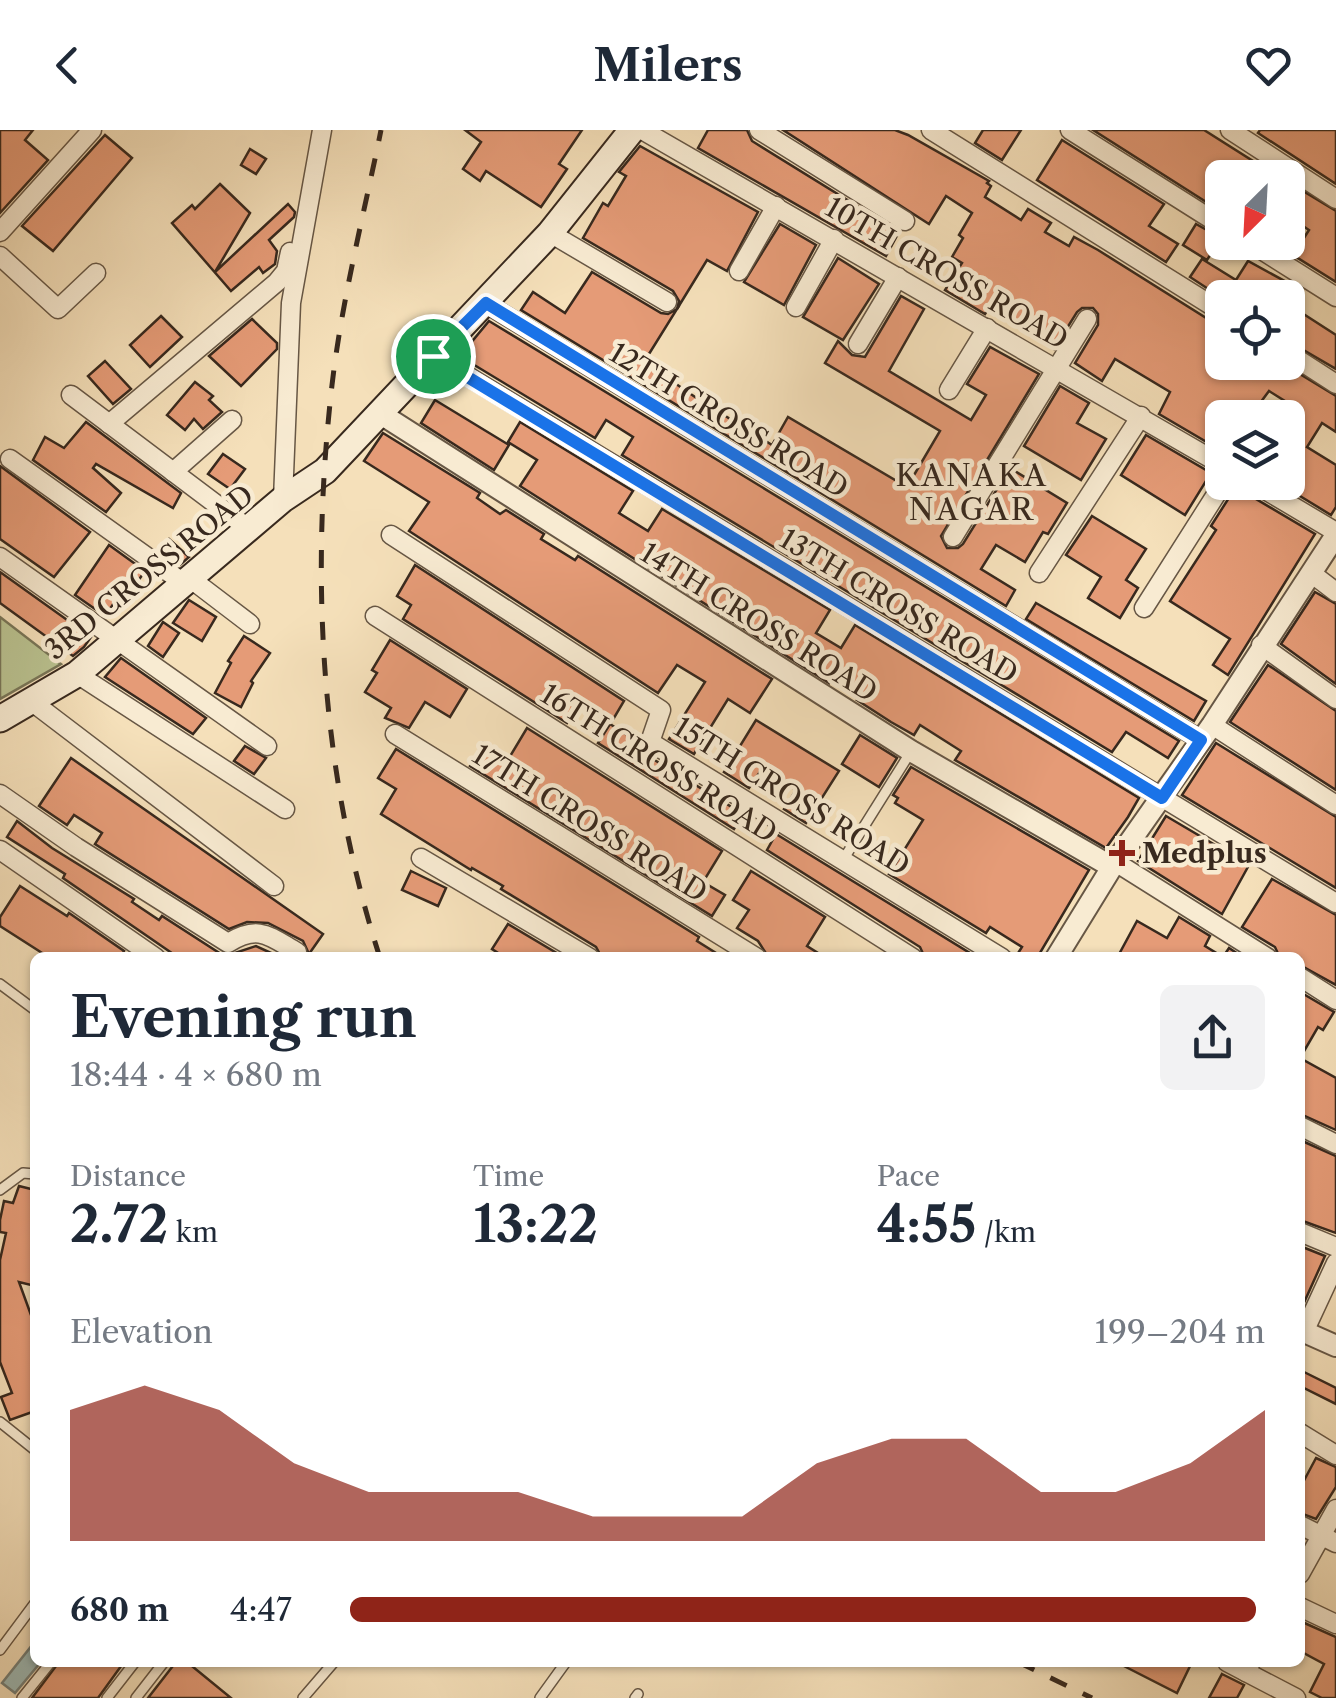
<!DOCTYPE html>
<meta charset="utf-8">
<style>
body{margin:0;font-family:"Libre Caslon Text",serif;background:#f2f2f3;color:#1f2937;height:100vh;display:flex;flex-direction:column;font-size:38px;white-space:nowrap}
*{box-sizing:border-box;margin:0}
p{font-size:32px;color:#747a83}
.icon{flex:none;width:55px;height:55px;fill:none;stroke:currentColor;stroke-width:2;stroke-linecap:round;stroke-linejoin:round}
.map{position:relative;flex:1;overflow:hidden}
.details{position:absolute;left:30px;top:822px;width:1275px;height:715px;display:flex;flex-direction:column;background:#fff;border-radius:15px;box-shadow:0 2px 8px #0004}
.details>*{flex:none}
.needle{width:65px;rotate:204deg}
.fabs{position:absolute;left:1205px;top:30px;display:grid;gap:20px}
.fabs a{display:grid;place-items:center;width:100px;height:100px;border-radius:15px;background:#fff;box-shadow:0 2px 8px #0004;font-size:50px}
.pin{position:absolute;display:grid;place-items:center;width:85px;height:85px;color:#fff;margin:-42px;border:5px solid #fff;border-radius:50%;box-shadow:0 2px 10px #0007}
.round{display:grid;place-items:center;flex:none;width:105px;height:105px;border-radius:15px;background:#f2f2f3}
.headline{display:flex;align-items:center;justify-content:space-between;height:170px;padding:0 40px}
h1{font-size:55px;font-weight:700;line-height:75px}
.metrics{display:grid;grid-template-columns:repeat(3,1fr);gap:15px;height:170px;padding:10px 40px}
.metrics div{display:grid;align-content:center}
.metrics b{font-size:50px;font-weight:700}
.metrics small{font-size:28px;font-weight:400}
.metrics p{font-size:28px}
.chart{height:280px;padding:20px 40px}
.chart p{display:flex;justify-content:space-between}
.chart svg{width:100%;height:180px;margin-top:10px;fill:#8f2418;opacity:.7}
ul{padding:0 40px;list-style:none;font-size:32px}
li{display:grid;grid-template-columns:160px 120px 1fr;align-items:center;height:75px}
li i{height:25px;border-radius:12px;background:#8f2418}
header{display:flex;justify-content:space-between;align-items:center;height:130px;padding:0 40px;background:#fff;font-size:45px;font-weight:700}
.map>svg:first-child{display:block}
.green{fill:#bac391;stroke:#797658;stroke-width:2.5}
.water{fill:#9ebbb7;stroke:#75817a;stroke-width:2.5}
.building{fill:#e59b77;stroke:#38291e;stroke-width:2.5}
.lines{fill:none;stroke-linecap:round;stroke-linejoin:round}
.service-casing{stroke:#675745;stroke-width:12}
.minor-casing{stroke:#675745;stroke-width:21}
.tertiary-casing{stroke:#675745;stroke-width:24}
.secondary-casing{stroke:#38291e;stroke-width:29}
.service{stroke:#f8ebd2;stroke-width:9}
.minor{stroke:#f8ebd2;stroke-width:18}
.tertiary{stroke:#f8ebd2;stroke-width:20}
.secondary{stroke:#f8ebd2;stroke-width:25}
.rail{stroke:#38291e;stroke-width:5;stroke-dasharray:18 18;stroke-linecap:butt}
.route-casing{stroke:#fff;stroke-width:20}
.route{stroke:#1a73e8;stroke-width:12}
.poi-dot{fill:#8f2418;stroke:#f8ebd2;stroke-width:4}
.labels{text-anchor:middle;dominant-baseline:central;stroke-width:9;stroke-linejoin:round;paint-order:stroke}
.street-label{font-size:28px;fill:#38291e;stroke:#f8ebd2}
.poi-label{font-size:28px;font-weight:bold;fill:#38291e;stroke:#f8ebd2;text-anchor:start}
.neighbourhood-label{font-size:30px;letter-spacing:2.5px;fill:#38291e;stroke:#f8ebd2}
</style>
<header><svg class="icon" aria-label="back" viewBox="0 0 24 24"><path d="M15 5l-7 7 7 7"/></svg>Milers<svg class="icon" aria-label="heart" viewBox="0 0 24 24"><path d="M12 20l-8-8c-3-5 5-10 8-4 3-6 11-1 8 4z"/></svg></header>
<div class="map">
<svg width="1336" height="1568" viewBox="0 0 1336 1568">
<rect width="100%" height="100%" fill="#f5e0ba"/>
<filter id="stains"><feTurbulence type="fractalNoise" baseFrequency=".002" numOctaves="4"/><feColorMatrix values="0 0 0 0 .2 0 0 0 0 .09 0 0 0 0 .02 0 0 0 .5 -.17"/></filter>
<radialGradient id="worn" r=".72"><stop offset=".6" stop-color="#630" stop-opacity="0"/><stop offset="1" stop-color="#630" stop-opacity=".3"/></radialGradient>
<polygon class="green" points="0,487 61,534 0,569"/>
<polygon class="water" points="33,1514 35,1532 40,1533 15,1563 2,1553"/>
<g class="building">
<polygon points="0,0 33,0 25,10 48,30 0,83"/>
<polygon points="465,0 582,0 559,34 567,39 541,77 486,41 480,51 463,39 481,12"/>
<polygon points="708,0 747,0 752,11 899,102 886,126 698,18"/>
<polygon points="783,0 895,0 908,5 989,51 987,53 991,56 985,67 1021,90 1028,79 1051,93 1045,102 1069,116 1074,107 1098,120 1222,198 1222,232 1280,232 1336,266 1336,302 1322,293 1307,317 1336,335 1336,377 1331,385 1277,352 1288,352 1288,273 1269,261 1249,288 1222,288 1222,321 1159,284 1170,262 1115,229 1102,251 1075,233 1098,195 1098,184 1093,178 1082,178 1077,182 1054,219 990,176 985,184 945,160 962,133 952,127 963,108 959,105 972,83 946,66 929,94"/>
<polygon points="983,0 1021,0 1002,30 975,13"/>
<polygon points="1093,0 1204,0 1280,48 1222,48 1222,82"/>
<polygon points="1260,0 1336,0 1336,54 1258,3"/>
<polygon points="105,5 132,28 53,121 22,96"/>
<polygon points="1062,10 1164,74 1149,96 1178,114 1166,132 1037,50"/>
<polygon points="640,16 758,82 727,141 707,130 677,179 679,171 673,161 583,108 603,73 608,76 626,46 619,42"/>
<polygon points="250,19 266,29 256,44 241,35"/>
<polygon points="1288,52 1336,81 1336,152 1293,125 1309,100 1288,86"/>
<polygon points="220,54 250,83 215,142 288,74 295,82 294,87 269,110 277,121 275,134 263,143 259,137 231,161 172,93 192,75 195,79"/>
<polygon points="780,94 816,115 784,175 744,152"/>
<polygon points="1196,94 1221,108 1207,130 1183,115"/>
<polygon points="838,128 879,154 843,210 803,187"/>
<polygon points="1202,129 1236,150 1248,131 1301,160 1296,168 1222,168 1190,147"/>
<polygon points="592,142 661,183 668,184 677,179 644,232 698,269 772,315 788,287 907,357 940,301 825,233 838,211 852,225 865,227 901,166 924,179 889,241 971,290 986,265 967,254 990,217 1039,244 941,406 947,418 958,418 963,414 1010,338 1067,373 1048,404 1043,402 1025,432 996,415 981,439 1015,460 1006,476 521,180 533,162 565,183"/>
<polygon points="1288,174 1336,205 1336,239 1288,211"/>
<polygon points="161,186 182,207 150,237 130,215"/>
<polygon points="252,189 277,213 277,219 241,256 209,226"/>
<polygon points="489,191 1179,611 1168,628 1126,602 1112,622 622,325 633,307 606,290 595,308 471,233 460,226"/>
<polygon points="105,231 131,259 113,274 88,246"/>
<polygon points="195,252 213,266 209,270 222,282 203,299 194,289 185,300 167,285"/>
<polygon points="1060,256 1089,273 1077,293 1106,309 1081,350 1024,316"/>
<polygon points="435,270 509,315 494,340 421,293"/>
<polygon points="86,292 181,363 173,378 96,334 93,338 121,363 106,382 33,330 45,307 64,318"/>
<polygon points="520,292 633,361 619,383 648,401 662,379 830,480 816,503 841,518 855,495 1139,668 1128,687 1106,718 955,630 961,621 920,595 914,605 891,592 857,570 859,568 830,550 829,553 520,356 537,330 508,312"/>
<polygon points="383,303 480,363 477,368 500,384 506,380 544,404 541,409 575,430 578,426 772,549 750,583 728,569 694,624 669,609 705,552 677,535 658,563 409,401 429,372 364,331"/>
<polygon points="1146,305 1211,343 1185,385 1121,345"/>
<polygon points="223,324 245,339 230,359 208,344"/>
<polygon points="0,336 90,402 54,447 0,409"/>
<polygon points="1239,352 1246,363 1315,404 1228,545 1213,535 1230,509 1170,471 1216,400 1211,396"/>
<polygon points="1092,386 1146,419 1126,450 1138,458 1120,488 1088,468 1101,447 1066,425"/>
<polygon points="169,409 189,427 180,435 159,420"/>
<polygon points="109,415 145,441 131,461 125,457 105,486 75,465"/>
<polygon points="415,435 624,571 611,593 579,573 567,593 403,489 411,475 397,466"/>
<polygon points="0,442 91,507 84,517 73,526 0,473"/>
<polygon points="1315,462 1336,474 1336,554 1281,514"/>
<polygon points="189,470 216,487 202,511 173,493"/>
<polygon points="1036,473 1206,571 1194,591 1026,489"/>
<polygon points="163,492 179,503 163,527 148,516"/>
<polygon points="244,506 270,523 251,551 253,553 241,577 215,563 231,533 228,531"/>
<polygon points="390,510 467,559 450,587 425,572 409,598 385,588 391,578 365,562 377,543 372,540"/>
<polygon points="121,528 206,588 193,604 105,547"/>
<polygon points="1268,535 1336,581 1336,660 1230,592"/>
<polygon points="756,590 839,641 806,693 784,679 796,660 762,639 749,658 724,642"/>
<polygon points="610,594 638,612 643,623 743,684 734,699 598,613"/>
<polygon points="527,598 722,721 703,752 725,765 712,786 470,636 483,613 509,628"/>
<polygon points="860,605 897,628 879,657 842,634"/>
<polygon points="1216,613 1336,687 1336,758 1182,665"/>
<polygon points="245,616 266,628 254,644 234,631"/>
<polygon points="396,619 699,807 697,811 724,828 602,828 596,817 501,759 503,756 472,738 471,740 381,684 396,659 378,648"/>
<polygon points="71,628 323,804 309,824 303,811 268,793 247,792 229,799 95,714 102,703 74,685 67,695 39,676"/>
<polygon points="911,637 1089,740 1037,828 1015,828 1022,817 990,797 986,803 889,744 923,690 895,673 898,668 893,665"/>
<polygon points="1166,686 1249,735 1222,784 1138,731"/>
<polygon points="17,691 52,718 134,769 132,772 159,790 162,786 221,824 229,825 256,816 282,828 179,828 63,748 65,744 7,707"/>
<polygon points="776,704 973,825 971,828 925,828 920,817 767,720"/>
<polygon points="411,741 446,758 438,776 402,760"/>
<polygon points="751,741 825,787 807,816 826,828 769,828 758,811 737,798 749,780 733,770"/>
<polygon points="1272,749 1336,785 1336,855 1300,835 1300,828 1280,828 1275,817 1242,797"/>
<polygon points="20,756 67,786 69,783 124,821 120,828 50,828 0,796 0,787"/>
<polygon points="1179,787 1210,806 1205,816 1223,827 1229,818 1244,828 1117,828 1137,791 1167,808"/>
<polygon points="508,794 565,828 506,828 492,819"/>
<polygon points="1300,862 1334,882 1323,900 1318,897 1300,928 1336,948 1336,1000 1300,984"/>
<polygon points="1300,1010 1336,1026 1336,1103 1300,1090"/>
<polygon points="19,1056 35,1060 35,1156 19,1152 35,1196 35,1281 10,1290 1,1267 12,1263 0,1232 0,1130 6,1103 0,1102 0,1090 4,1071 13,1073"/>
<polygon points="1300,1116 1325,1126 1302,1177 1300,1176"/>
<polygon points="1300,1240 1336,1258 1336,1274 1300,1256"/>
<polygon points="1316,1328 1336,1337 1336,1357 1316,1389 1300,1383 1300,1358"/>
<polygon points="1300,1491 1336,1507 1336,1568 1322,1568 1310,1562 1324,1534 1300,1521"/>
<polygon points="59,1532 124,1532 98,1568 32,1568"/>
<polygon points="176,1532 187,1532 231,1568 148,1568"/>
<polygon points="1116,1532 1192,1532 1177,1563"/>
<polygon points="1222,1544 1244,1555 1237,1568 1209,1568"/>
</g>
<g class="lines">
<g class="service-casing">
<g id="service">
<polyline points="843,730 910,623"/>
<polyline points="0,854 35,880"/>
<polyline points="0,1060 23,1043 35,1044"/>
<polyline points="0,1292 35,1320"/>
<polyline points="0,1520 35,1473"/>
<polyline points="22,1568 51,1532"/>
<polyline points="107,1568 135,1532"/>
<polyline points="136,1568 164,1532"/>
<polyline points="303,1568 334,1532"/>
<polyline points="540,1568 566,1532"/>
<polyline points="635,1568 638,1564"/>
</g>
</g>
<g class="minor-casing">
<g id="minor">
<polyline points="642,0 1222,335"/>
<polyline points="759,0 905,91"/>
<polyline points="931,0 1222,182"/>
<polyline points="1070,0 1222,96"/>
<polyline points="1230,0 1336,69"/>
<polyline points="0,102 92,0"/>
<polyline points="550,103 667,172"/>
<polyline points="1249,112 1336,167"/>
<polyline points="0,126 58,179 96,143"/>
<polyline points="739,141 776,76"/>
<polyline points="485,173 1201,610"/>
<polyline points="796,177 834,109"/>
<polyline points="858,214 898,147"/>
<polyline points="1288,223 1336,254"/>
<polyline points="433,225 1336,773"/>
<polyline points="949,260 987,198"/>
<polyline points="71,265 249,399"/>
<polyline points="109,294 277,152 286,141 290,122"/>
<polyline points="10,329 185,454"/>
<polyline points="173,342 232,290"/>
<polyline points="1252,352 1336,402"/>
<polyline points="283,369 291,173 322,0"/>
<polyline points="391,405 661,580 650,612 1002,828"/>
<polyline points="953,407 1087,189"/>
<polyline points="0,427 267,616"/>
<polyline points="1039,443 1141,286"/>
<polyline points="1311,443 1336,462"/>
<polyline points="191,449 250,494"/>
<polyline points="1144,478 1224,352"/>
<polyline points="375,486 913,828"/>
<polyline points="1261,515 1336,569"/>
<polyline points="77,544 285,679"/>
<polyline points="31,571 274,756"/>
<polyline points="1212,595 1336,675"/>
<polyline points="395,604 757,828"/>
<path d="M0,664L76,717L228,813C259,794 269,806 297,822"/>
<polyline points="0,720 156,828"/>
<polyline points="421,728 590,828"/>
<polyline points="1117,733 1268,828"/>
<polyline points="1300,847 1336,870"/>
<polyline points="1300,996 1336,1014"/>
<polyline points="1300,1102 1336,1117"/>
<polyline points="1304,1202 1336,1133"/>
<polyline points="1300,1303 1336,1325"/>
<polyline points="1300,1395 1336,1413"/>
<polyline points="1300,1444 1336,1379"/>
<polyline points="1300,1477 1336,1494"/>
<polyline points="1227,1532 1246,1542"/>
<polyline points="1251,1532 1246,1542 1296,1568"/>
</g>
</g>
<g class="tertiary-casing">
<g id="tertiary">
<polyline points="381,284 911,621 1112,737"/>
<polyline points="1056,828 1112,737 1212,595 1336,405"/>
<polyline points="1300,1200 1336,1216"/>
</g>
</g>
<g class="secondary-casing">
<polyline id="secondary" points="0,589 77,544 283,369 325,341 550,103 632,0"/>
</g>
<use href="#service" class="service"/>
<use href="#minor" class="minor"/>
<use href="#tertiary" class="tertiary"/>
<use href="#secondary" class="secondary"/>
<g class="rail">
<path d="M380,828C320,642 310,447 332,255C342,169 364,84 381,0"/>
<polyline points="1018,1532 1092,1568"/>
</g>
</g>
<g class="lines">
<g class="route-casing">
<polygon id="route" points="486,173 1201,610 1162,668 433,226"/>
</g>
<use href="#route" class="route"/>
</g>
<path class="poi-dot" d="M1117 708h10v10h10v10h-10v10h-10v-10h-10v-10h10z"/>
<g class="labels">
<g class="street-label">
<text transform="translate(947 143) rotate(30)">10TH CROSS ROAD</text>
<text transform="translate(729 290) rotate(31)">12TH CROSS ROAD</text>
<text transform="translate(149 442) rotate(-39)">3RD CROSS ROAD</text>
<text transform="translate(899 476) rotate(31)">13TH CROSS ROAD</text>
<text transform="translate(759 492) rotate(32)">14TH CROSS ROAD</text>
<text transform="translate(659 633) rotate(32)">16TH CROSS ROAD</text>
<text transform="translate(792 666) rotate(32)">15TH CROSS ROAD</text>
<text transform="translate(590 693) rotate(32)">17TH CROSS ROAD</text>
</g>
<g class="poi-label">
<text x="1142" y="723">Medplus</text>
</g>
<g class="neighbourhood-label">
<text x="972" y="345">KANAKA<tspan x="972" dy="34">NAGAR</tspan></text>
</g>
</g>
<rect width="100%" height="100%" filter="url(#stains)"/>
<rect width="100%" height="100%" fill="url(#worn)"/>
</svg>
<div class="fabs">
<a><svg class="needle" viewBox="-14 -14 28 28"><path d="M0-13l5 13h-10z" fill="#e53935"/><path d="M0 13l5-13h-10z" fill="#747a83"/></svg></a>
<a><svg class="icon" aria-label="locate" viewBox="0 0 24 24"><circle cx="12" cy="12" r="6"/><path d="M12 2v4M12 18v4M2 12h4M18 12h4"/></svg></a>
<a><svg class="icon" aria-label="layers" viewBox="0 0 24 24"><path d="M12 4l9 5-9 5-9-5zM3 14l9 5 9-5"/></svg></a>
</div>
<div class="pin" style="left:433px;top:226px;background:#1e9e55"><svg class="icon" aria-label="arrive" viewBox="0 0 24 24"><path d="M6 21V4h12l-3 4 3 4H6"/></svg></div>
<section class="details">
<div class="headline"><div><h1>Evening run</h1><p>18:44 · 4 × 680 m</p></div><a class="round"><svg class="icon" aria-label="share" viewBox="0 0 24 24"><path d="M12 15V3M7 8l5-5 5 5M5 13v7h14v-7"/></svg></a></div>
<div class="metrics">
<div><p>Distance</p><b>2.72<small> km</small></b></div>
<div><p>Time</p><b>13:22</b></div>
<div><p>Pace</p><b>4:55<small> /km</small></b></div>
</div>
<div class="chart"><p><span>Elevation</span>199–204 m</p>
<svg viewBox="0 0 160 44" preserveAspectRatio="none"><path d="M0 44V12L10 6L20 12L30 25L40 32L50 32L60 32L70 38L80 38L90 38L100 25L110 19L120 19L130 32L140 32L150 25L160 12V44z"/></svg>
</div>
<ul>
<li><b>680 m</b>4:47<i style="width:99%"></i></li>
</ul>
</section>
</div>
